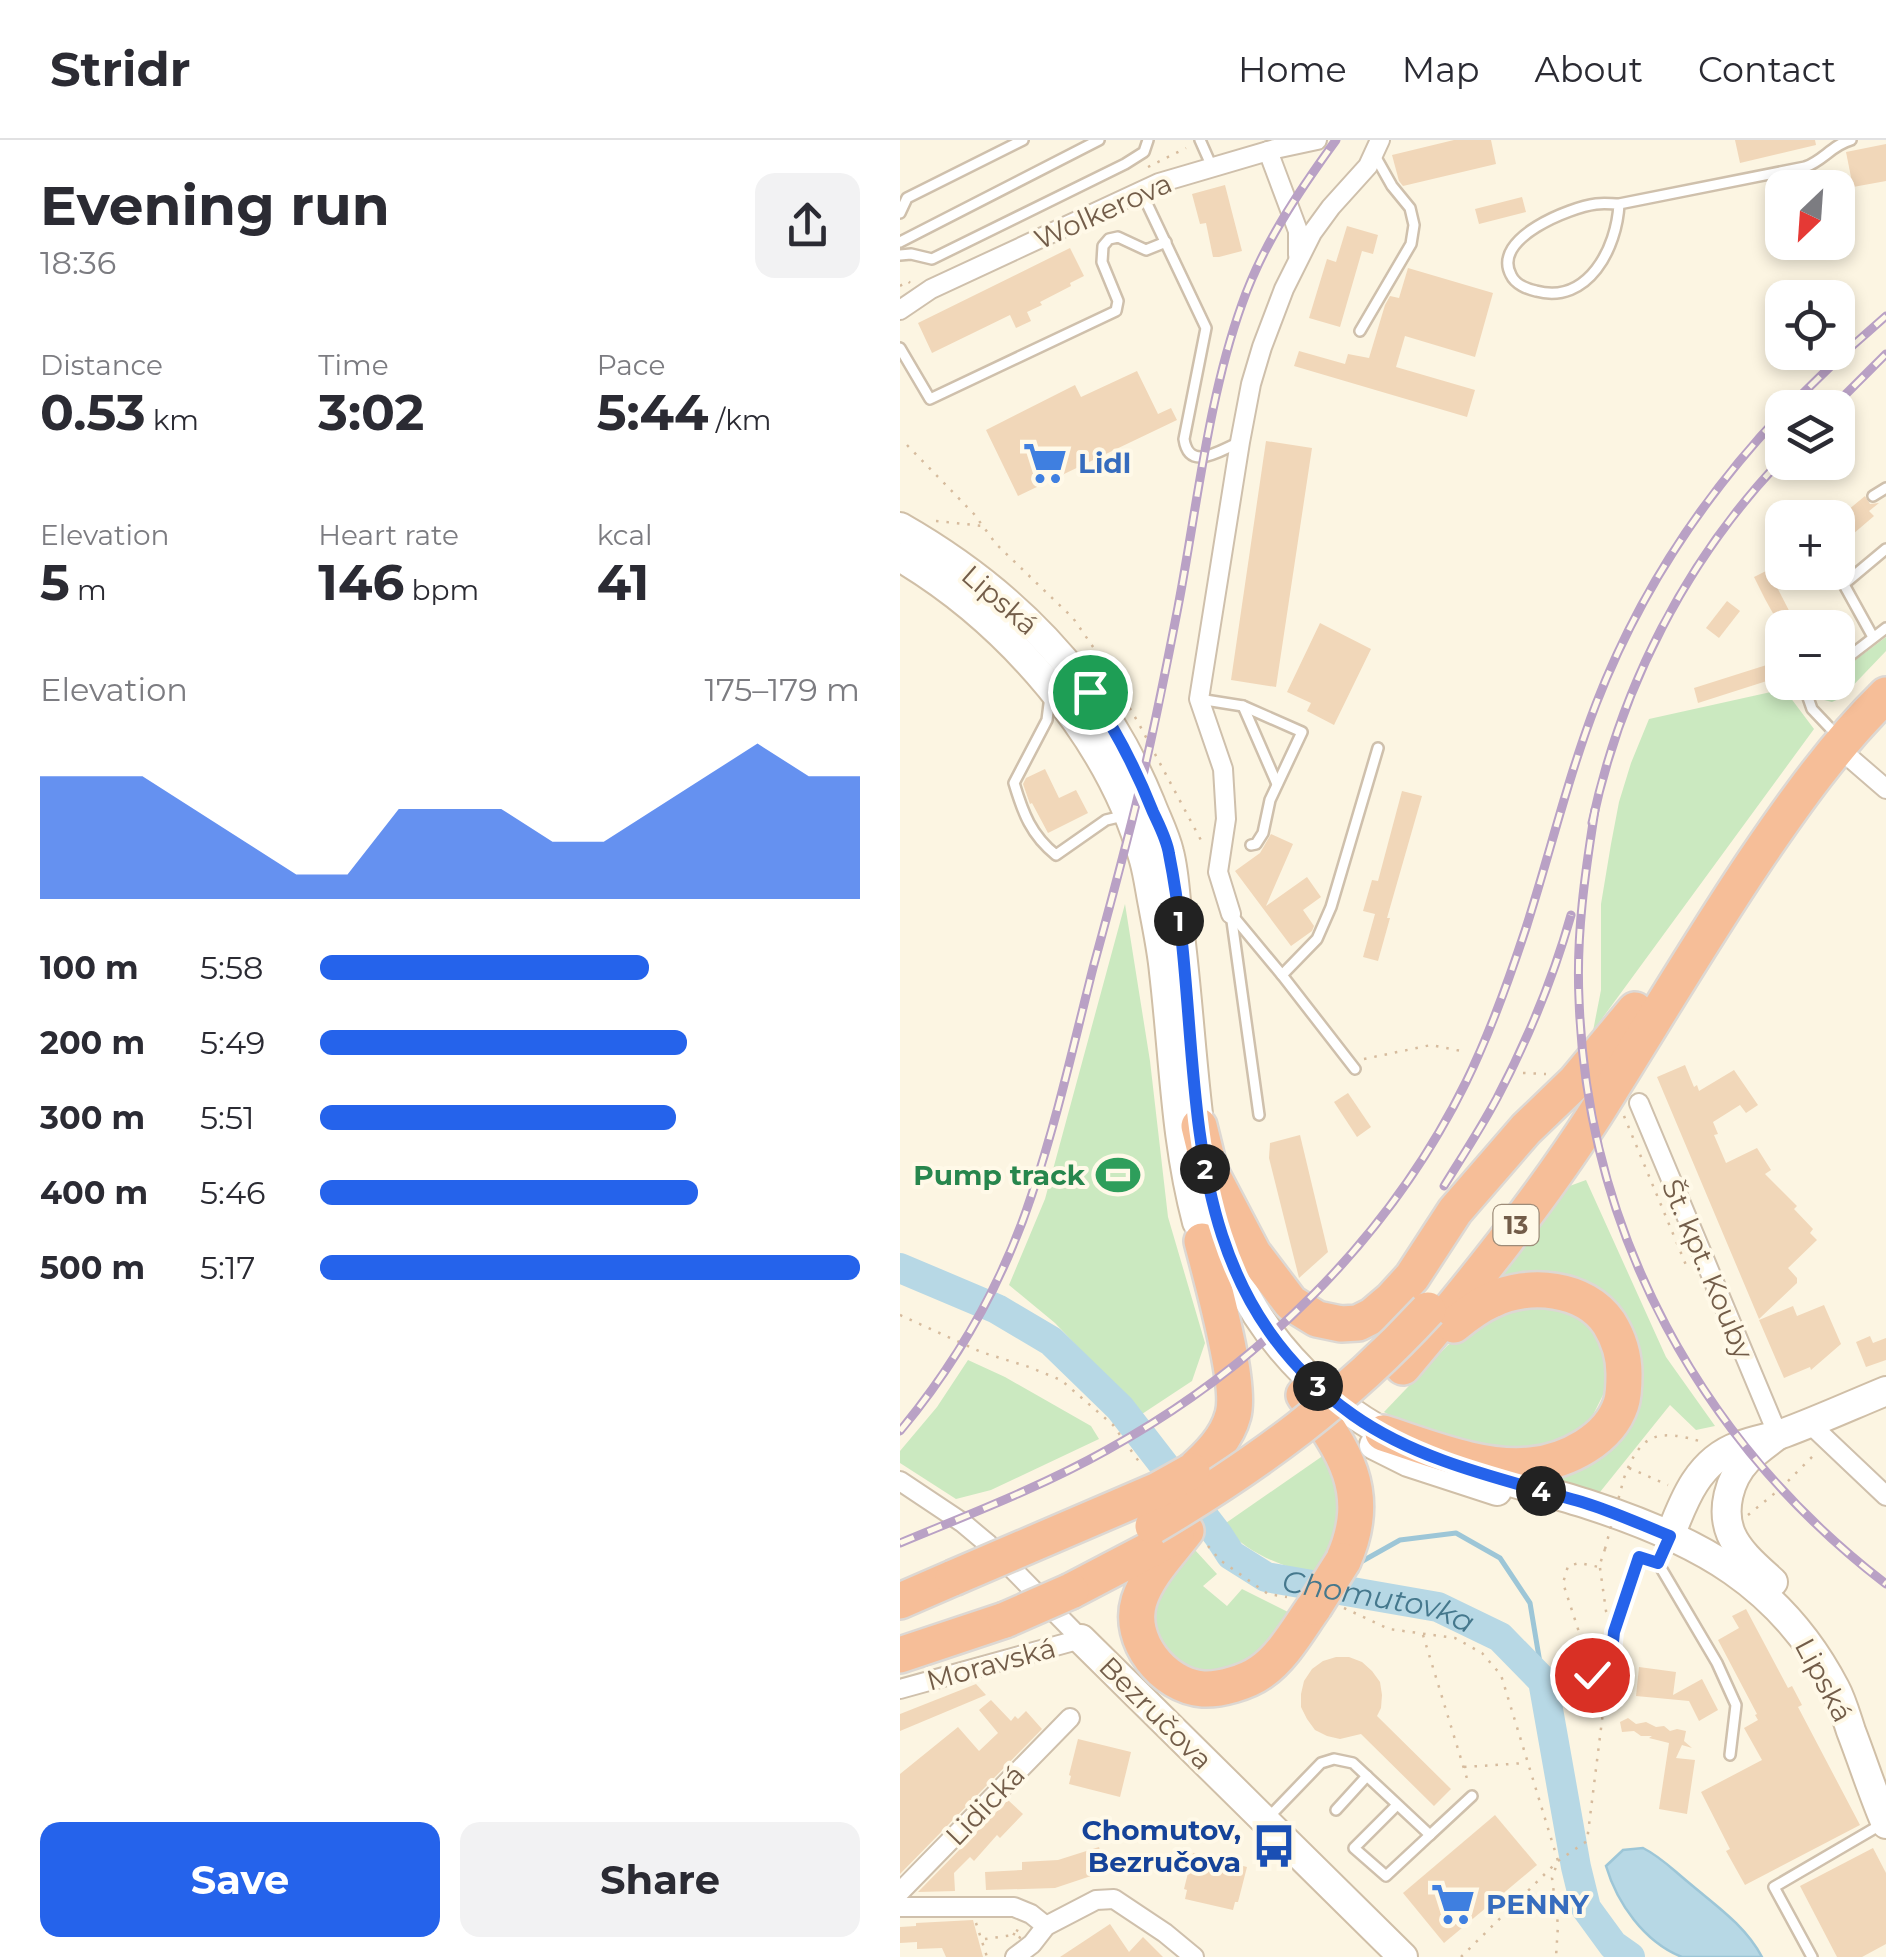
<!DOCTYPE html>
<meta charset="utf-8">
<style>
body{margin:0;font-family:Montserrat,sans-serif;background:#f2f2f3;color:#2b2b33;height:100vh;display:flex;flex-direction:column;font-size:38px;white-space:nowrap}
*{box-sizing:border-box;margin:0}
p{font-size:32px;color:#7c7c81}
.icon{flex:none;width:55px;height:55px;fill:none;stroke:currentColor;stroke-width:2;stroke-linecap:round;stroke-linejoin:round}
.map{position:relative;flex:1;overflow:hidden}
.drawer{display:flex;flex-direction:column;background:#fff;width:900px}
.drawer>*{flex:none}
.needle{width:65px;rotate:205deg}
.buttons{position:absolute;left:865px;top:30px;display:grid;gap:20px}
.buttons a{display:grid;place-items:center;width:90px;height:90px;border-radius:20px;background:#fff;box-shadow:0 5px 15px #0003;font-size:50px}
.pin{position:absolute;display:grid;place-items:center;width:85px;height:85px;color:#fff;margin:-42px;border:5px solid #fff;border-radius:50%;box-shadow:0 2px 10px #0007}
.km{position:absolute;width:50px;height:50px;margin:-25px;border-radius:50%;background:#222;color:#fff;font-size:28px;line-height:50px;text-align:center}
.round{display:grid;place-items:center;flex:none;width:105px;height:105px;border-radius:20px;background:#f2f2f3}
.summary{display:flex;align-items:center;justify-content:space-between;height:170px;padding:0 40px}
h1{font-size:55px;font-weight:700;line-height:75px}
.metrics{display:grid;grid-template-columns:repeat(3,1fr);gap:15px;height:170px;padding:10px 40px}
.metrics div{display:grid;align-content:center}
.metrics b{font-size:50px;font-weight:700}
.metrics small{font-size:28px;font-weight:400}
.metrics p{font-size:28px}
.chart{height:280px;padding:20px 40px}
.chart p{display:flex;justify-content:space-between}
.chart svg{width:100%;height:180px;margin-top:10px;fill:#2563eb;opacity:.7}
.button{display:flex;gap:20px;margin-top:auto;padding:20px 40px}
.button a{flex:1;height:115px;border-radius:20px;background:#2563eb;color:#fff;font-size:40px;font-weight:700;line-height:115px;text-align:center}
.button a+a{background:#f2f2f3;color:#2b2b33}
ul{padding:0 40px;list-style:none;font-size:32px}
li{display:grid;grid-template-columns:160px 120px 1fr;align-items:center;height:75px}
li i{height:25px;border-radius:12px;background:#2563eb}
header{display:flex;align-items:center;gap:60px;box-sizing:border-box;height:140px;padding:0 50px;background:#fff;border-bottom:2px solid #e1e1e2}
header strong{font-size:48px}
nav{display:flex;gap:55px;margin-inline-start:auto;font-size:35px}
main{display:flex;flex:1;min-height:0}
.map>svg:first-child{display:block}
.green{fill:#cbe9c0}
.water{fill:#b7d8e5;stroke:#9dc6d7;stroke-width:2.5}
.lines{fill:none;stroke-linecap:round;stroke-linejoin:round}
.stream{stroke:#9dc6d7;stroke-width:5}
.river{stroke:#b7d8e5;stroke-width:30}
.building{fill:#f1d7b9}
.lane-casing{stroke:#cfc0ac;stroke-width:14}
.street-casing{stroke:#cfc0ac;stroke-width:22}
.secondary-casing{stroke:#d0bfa7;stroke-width:32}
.highway-casing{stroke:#ddd8d3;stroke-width:40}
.path{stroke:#d6bb9d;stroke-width:2.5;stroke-dasharray:2.5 8;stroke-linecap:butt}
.lane{stroke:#fff;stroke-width:9}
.street{stroke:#fff;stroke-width:18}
.secondary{stroke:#fff;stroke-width:28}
.highway{stroke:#f6be98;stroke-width:35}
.rail-casing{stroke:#b9a1c5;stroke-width:9}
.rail{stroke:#fff9e8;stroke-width:5;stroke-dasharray:15;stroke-linecap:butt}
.highway-bridge-casing{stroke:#ddd8d3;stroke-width:40;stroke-linecap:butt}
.path-bridge{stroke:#d6bb9d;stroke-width:2.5;stroke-dasharray:2.5 8;stroke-linecap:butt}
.highway-bridge{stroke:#f6be98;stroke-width:35}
.route-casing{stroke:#fff;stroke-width:20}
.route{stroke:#2563eb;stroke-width:12}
.labels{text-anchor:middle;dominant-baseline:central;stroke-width:8;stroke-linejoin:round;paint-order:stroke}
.shield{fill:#fff9e8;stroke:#9d8c79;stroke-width:2.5}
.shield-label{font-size:25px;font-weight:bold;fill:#735d49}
.street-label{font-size:28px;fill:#735d49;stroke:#fff9e8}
.shop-label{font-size:28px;font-weight:bold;fill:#366cbe;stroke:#fff9e8;text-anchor:start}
.leisure-label{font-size:28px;font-weight:bold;fill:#27864d;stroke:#fff9e8;text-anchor:end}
.transit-label{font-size:28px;font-weight:bold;fill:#164399;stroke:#fff9e8;text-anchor:end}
.water-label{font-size:30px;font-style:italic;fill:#45788d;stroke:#fff9e8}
</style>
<header>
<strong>Stridr</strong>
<nav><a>Home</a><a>Map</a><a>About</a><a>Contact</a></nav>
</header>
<main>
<section class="drawer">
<div class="summary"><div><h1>Evening run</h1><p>18:36</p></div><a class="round"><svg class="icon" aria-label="share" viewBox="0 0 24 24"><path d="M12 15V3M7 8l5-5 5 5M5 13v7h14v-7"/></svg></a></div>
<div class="metrics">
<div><p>Distance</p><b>0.53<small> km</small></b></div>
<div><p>Time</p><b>3:02</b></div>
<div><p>Pace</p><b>5:44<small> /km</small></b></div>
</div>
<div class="metrics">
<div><p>Elevation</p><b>5<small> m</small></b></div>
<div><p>Heart rate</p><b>146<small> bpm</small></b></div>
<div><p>kcal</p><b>41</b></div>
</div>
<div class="chart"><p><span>Elevation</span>175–179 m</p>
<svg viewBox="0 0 160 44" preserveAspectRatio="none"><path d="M0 44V14L10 14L20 14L30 22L40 30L50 38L60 38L70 22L80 22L90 22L100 30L110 30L120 22L130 14L140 6L150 14L160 14V44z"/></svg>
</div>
<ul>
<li><b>100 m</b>5:58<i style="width:61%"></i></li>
<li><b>200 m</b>5:49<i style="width:68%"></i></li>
<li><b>300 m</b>5:51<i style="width:66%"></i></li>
<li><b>400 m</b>5:46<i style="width:70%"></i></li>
<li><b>500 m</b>5:17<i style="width:100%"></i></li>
</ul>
<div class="button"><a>Save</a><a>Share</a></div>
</section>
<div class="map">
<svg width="986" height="1817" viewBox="0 0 986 1817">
<rect width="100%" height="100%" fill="#fcf5e2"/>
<g class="green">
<polygon points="986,497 986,511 941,558 932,562 924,560 920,553 922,544 938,542 938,533"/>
<polygon points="884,549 914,589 693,891 701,850 701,764 711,704 719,662 731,623 749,579"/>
<polygon points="225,764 250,921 268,1077 305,1203 292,1241 242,1274 155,1183 109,1145 145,1059"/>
<polygon points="686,1040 766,1217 815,1286 796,1290 770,1265 696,1357 628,1337 661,1328 738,1225 637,1135 596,1136 656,1051"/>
<polygon points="634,1160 671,1169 703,1193 709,1243 686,1289 659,1308 596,1316 525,1295 484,1272 548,1205 598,1175"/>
<polygon points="68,1220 105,1237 191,1286 199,1299 91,1350 56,1359 0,1323 0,1311 37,1267"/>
<path d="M424,1315C444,1341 447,1377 434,1408C430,1417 423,1427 417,1436C379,1424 350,1416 323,1385Z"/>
<polygon points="295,1410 317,1434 303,1446 327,1466 342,1449 394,1475 365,1509 335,1529 301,1531 270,1521 253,1494 253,1459 275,1421"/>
</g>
<path class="water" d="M743,1708C761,1717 772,1729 788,1742C815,1765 845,1785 862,1817H782C744,1802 717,1763 706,1726L723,1710Z"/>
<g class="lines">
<polyline class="stream" points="459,1423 500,1400 556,1393 600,1418 630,1463 643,1541"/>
<path class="river" id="s1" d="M0,1128L97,1169L151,1201L220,1268L318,1395L331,1415L366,1437L538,1467L600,1497L643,1541L676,1727L686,1768L713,1805L730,1817"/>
</g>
<g class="building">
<polygon points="554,0 591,0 596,24 503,46 499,41 492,15"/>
<polygon points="835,0 915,0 916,5 840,23"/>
<polygon points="986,4 986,41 953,47 946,12"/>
<polygon points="325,45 342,111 319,117 313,117 306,83 300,84 292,54"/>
<polygon points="622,57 626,72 579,84 575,69"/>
<polygon points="447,86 478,95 473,114 462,111 440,187 409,178 427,119 436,122"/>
<polygon points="170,108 184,136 170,143 171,146 140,162 142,165 127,172 131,181 116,188 110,175 32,213 18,183"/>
<polygon points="508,128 593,153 575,217 505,196 496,227 575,250 567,277 394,226 399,211 445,224 448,214 469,218 485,165 490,156 499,158"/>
<polygon points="237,231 258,274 271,268 277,280 118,356 86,290 175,245 181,257"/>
<polygon points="366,301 412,308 376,547 331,540"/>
<polygon points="965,356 970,364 979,363 969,371 974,376 953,394 949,389 950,379 942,375"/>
<polygon points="868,430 881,455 898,488 885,488 875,477 865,459 854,437"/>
<polygon points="827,461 840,471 819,498 806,488"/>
<polygon points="420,483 471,509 434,585 407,571 411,563 387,552"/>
<polygon points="882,520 882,536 798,563 794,548"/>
<polygon points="145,629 159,658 176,650 188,673 148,693 132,663 130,664 123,644 126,638"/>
<polygon points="502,651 522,656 487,778 490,778 478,821 463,817 475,774 463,771 472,740 478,741"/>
<polygon points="371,694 393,704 366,766 407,737 421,757 403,770 414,786 412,791 391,806 335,731 360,713"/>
<polygon points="785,925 794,947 797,945 799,951 834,930 858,965 846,973 840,965 813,982 818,994 814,995 826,1023 857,1008 871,1030 865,1034 897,1066 894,1069 913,1089 910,1093 917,1100 888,1128 897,1138 897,1143 859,1179 757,937"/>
<polygon points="448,953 471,987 457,997 434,962"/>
<polygon points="400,995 428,1112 399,1138 369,1018 370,1003"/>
<polygon points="924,1165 941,1204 911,1230 910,1227 884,1238 859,1180 893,1166 897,1176"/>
<polygon points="970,1196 973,1203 986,1198 986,1220 966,1227 956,1202"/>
<polygon points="846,1469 888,1548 892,1546 902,1565 898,1567 960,1685 845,1745 826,1711 830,1709 801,1652 862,1620 844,1588 858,1580 855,1575 857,1574 818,1500 839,1488 832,1476"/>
<polygon points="436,1517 449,1517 462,1522 472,1531 480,1542 482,1555 481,1568 477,1576 551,1649 534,1666 461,1594 440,1599 427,1596 415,1590 407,1579 401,1567 401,1554 404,1541 412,1529 423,1521"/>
<polygon points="739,1527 776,1532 773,1555 802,1539 818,1570 799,1581 789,1561 736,1556"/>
<polygon points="76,1544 86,1555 0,1591 0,1574"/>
<polygon points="91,1560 111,1581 115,1576 118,1579 126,1571 142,1589 0,1734 0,1634 58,1587 79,1611 98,1593 79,1570"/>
<polygon points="728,1578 736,1584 746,1582 756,1587 764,1586 770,1591 777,1589 786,1591 784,1601 792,1608 782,1605 776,1618 795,1620 787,1674 759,1669 769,1603 749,1598 752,1596 741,1596 734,1591 722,1592 720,1582"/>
<polygon points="178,1599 231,1612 220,1657 169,1644 171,1636 169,1635"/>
<polygon points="108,1660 123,1674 100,1698 97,1695 74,1721 70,1717 54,1733 55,1751 18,1752"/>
<polygon points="595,1675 637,1725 544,1803 503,1753"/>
<polygon points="199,1707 206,1731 155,1748 86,1750 85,1732 122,1730 122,1722 158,1720"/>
<polygon points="973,1708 986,1733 986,1804 962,1817 937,1817 900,1746"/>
<polygon points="293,1713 347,1727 338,1762 335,1762 333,1770 285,1759 287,1750 284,1749"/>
<polygon points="73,1780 83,1817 46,1817 42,1808 17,1809 17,1802 0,1803 0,1787 16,1786 16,1783"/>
<polygon points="210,1784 229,1812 243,1797 263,1817 160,1817"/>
</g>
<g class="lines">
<g class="lane-casing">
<g id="lane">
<polyline points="300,0 312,27"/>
<path d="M241,51L306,188L284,299C289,332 319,311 338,303"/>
<path d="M719,64C717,108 688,165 636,151C627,149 615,144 611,135C591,98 671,67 696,64C704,63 712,64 719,64L905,27C923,21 932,5 951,0"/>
<polyline points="0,73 7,58 123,0"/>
<polyline points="0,102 199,0"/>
<polyline points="0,115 11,114 32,119 225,24 244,12 248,0"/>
<polyline points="460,191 511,104 514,85 510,68 492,46 474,14"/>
<polyline points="0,208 30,259 216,171 218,161 202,122 203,106 209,99 218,97 246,110 266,102"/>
<polyline points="973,356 986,348"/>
<polyline points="938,389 943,383"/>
<polyline points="937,432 973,497"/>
<polyline points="944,444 986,409"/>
<polyline points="938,525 986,488"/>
<polyline points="914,542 905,549 912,569 930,588"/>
<path d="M150,556L147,580L114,643C123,673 131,695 156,715L206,680L223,676"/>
<polyline points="299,559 343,566 402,592 370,660 363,693 356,704 351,705"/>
<polyline points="343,566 377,644"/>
<polyline points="331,774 359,975"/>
<polyline points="333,776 382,835 455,929"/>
<polyline points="382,835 417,799 431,767 478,608"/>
<polyline points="769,1398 758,1423 817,1523 836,1565 830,1615"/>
<polyline points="497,1665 454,1708 486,1736 530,1695"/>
<polyline points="436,1670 467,1636"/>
<polyline points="367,1679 421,1623 434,1619 453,1623 530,1695 572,1656"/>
<polyline points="912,1817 874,1747 982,1684"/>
</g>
</g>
<g class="street-casing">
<g id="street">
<polyline points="368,11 398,91 398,115"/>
<polyline points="0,170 31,149 259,43 375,9 417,0"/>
<polyline points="936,610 949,617 986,649"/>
<polyline points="331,774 318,732 326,679 323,629 299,559 340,302 351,244 362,207 384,149 412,93 431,67 468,26 480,0"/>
<polyline points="739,963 878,1295"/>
<polyline points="909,1283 986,1356"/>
<polyline points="0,1341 63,1383 88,1404 181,1499 0,1549"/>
<polyline points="0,1752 170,1578"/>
<polyline points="0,1767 114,1767 131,1774 146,1786"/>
<polyline points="115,1817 132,1804 146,1786 196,1760 214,1759 265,1793 294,1817"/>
</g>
</g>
<g class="secondary-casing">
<g id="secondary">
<path d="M0,387C114,452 200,540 250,662C256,678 265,695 269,712C274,731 275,752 277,772C288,849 291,928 302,1006"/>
<path d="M0,417C108,481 210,597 244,720C248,734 250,750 253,765C257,787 262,810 264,832C274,916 275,1000 297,1082"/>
<path d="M308,1048C316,1078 323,1108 336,1136C369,1208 431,1268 502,1302"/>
<polyline points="474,1305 508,1322 597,1351"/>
<path d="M579,1332C616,1345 654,1353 690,1365C798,1400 881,1444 935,1548C942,1561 946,1576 951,1591C963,1622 973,1654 986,1684"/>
<path d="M770,1396C784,1359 799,1320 839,1306C854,1300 870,1298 884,1293C919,1280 952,1265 986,1251"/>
<path d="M873,1442C859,1429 839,1413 831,1394C821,1370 829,1339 847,1320C856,1311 867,1303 878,1295"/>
<polyline points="181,1499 503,1817"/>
</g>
</g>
<g class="highway-casing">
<g id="highway">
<polyline points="299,986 310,1031 353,1113 391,1163 417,1179 441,1184 458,1183 472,1176 492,1159 512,1137 555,1071 626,989 675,942 735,870"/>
<path d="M503,1227C571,1146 639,1062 696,973C749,889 799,804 854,722C894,663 935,605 986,555"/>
<path d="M404,1255C444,1310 474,1352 443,1421"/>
<path d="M483,1293C530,1308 582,1330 631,1325C667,1321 709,1300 721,1264C724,1255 724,1243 724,1234C724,1216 719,1199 709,1183C685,1147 628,1142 592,1160C578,1166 565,1176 554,1185"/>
<path d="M292,1331C309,1316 327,1298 333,1275C342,1244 311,1137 302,1101"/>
<path d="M286,1391C270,1412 247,1435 239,1461C227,1500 263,1546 303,1549C320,1550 347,1542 361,1532C383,1517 399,1488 414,1467"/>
<polyline points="171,1451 276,1396"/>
<polyline points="0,1461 53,1438"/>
<polyline points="0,1515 105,1480"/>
</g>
</g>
<g class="path">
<polyline points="248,27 286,8"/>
<polyline points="0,146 8,141 10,143"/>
<polyline points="7,305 74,374 96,404 173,478 200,517 239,584 303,704"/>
<polyline points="36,381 83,386"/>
<polyline points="464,919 531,905 561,911"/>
<polyline points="623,933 646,934"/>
<polyline points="724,976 786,1125"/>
<polyline points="0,1175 81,1212 129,1227 161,1240 213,1285 242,1326"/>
<polyline points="729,1328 768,1345"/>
<path d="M724,1338C741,1292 758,1289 803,1302"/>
<polyline points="848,1375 880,1349 916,1313"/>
<polyline points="308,1406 320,1420 368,1454 387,1457"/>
<polyline points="705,1409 699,1427 679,1423 668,1426 663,1443 693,1535 707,1541"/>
<polyline points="700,1428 706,1471 712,1488"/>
<polyline points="444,1468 489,1489 555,1498 582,1513 601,1535 658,1721 652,1738 658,1785 656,1817"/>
<polyline points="523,1495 569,1645"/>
<polyline points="564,1627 626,1623"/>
<polyline points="76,1783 87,1817"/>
<polygon points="116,1790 122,1793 119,1799 113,1796"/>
<polyline points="85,1799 113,1795"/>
<polyline points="561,1817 658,1721 687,1701 713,1492 739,1417 745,1419"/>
</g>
<use href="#lane" class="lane"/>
<use href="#street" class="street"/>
<use href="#secondary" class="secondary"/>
<use href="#highway" class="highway"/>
<g class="rail-casing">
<g id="rail">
<polyline points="888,268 942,215 986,176"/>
<polyline points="932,268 986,214"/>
<path d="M695,670C685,733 676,795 679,859C687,1093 801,1302 986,1444"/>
<path d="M692,683C721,547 786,420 882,319"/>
<path d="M544,1046C562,1017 581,988 597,958C628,899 653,839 671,775"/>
<path d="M0,1291C58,1221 104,1140 132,1054C157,980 174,903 193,828C209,769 225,711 239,652C254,591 266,529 278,467C297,368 308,258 342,164C363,104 399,51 436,0"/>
<path d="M0,1403C70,1374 141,1347 207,1310C358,1227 489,1099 566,942C590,893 609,840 626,788C650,713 668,637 696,564C738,455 802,358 882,273"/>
</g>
</g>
<use href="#rail" class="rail"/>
<g class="highway-bridge-casing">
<g id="highway-bridge">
<path d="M253,1386C358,1324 445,1260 528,1170"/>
<polyline points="53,1438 258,1350 292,1331"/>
<polyline points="414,1467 443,1421"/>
<polyline points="105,1480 171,1451"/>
</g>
</g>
<polyline class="path-bridge" points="705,1409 724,1338"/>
<use href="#highway-bridge" class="highway-bridge"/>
</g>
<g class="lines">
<g class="route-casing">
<path id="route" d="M190,552C216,590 236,629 253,672C259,685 267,700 269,714C310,917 259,1136 453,1275C521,1323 607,1340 685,1363C714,1372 742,1385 770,1396L758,1423L739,1417L714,1492L709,1542L692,1535"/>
</g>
<use href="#route" class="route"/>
</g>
<defs>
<g id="supermarket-bare" transform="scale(3.45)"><path d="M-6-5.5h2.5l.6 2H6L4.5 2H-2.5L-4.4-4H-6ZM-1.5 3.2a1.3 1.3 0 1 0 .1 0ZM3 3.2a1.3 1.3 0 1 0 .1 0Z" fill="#3f7fe0" stroke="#fff9e8" stroke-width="2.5" paint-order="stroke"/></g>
<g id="stadium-bare" transform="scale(3.45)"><path d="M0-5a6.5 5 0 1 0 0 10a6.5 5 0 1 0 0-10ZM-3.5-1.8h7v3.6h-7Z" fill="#2e9e5b" stroke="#fff9e8" stroke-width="2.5" paint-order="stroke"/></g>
<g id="bus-bare" transform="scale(3.45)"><path d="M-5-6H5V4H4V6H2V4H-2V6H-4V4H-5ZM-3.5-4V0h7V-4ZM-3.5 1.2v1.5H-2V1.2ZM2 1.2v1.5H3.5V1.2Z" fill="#1a4fb4" stroke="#fff9e8" stroke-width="2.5" paint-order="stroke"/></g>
</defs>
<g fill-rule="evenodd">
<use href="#supermarket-bare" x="145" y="323"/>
<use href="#stadium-bare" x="218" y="1035"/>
<use href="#bus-bare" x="374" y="1706"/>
<use href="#supermarket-bare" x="553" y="1764"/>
</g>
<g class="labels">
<rect class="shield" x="593.5" y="1065" width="45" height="40" rx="8"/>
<g class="shield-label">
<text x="616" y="1085">13</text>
</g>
<g class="street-label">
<text transform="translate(203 71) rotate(-24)">Wolkerova</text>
<text transform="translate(100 460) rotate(41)">Lipská</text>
<text transform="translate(808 1129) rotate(67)">Št. kpt. Kouby</text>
<text transform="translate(91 1524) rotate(-15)">Moravská</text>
<text transform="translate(924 1540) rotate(62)">Lipská</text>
<text transform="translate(256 1573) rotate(45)">Bezručova</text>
<text transform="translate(85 1665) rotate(-46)">Lidická</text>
</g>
<g class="shop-label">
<text x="178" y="323">Lidl</text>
<text x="586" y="1764">PENNY</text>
</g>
<g class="leisure-label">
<text x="185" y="1035">Pump track</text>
</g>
<g class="transit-label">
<text x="341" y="1690">Chomutov,<tspan x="341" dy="32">Bezručova</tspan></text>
</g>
<g class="water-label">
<text stroke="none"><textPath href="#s1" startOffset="605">Chomutovka</textPath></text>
</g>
</g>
</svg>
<div class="buttons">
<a><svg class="needle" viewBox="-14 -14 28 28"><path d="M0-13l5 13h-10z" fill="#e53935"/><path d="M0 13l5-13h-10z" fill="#7c7c81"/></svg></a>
<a><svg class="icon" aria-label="locate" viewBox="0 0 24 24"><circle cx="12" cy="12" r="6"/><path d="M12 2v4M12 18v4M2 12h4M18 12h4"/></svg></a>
<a><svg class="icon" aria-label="layers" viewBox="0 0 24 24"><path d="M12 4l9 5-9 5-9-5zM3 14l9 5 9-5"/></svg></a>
<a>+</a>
<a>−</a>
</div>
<div class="pin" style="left:190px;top:552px;background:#1e9e55"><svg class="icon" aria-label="arrive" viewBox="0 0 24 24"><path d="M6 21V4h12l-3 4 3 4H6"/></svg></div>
<div class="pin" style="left:692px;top:1535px;background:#d93025"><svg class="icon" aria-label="check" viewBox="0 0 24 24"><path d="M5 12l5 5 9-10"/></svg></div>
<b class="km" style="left:279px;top:781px">1</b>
<b class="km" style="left:305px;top:1029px">2</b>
<b class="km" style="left:418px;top:1246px">3</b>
<b class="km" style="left:641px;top:1351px">4</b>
</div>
</main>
